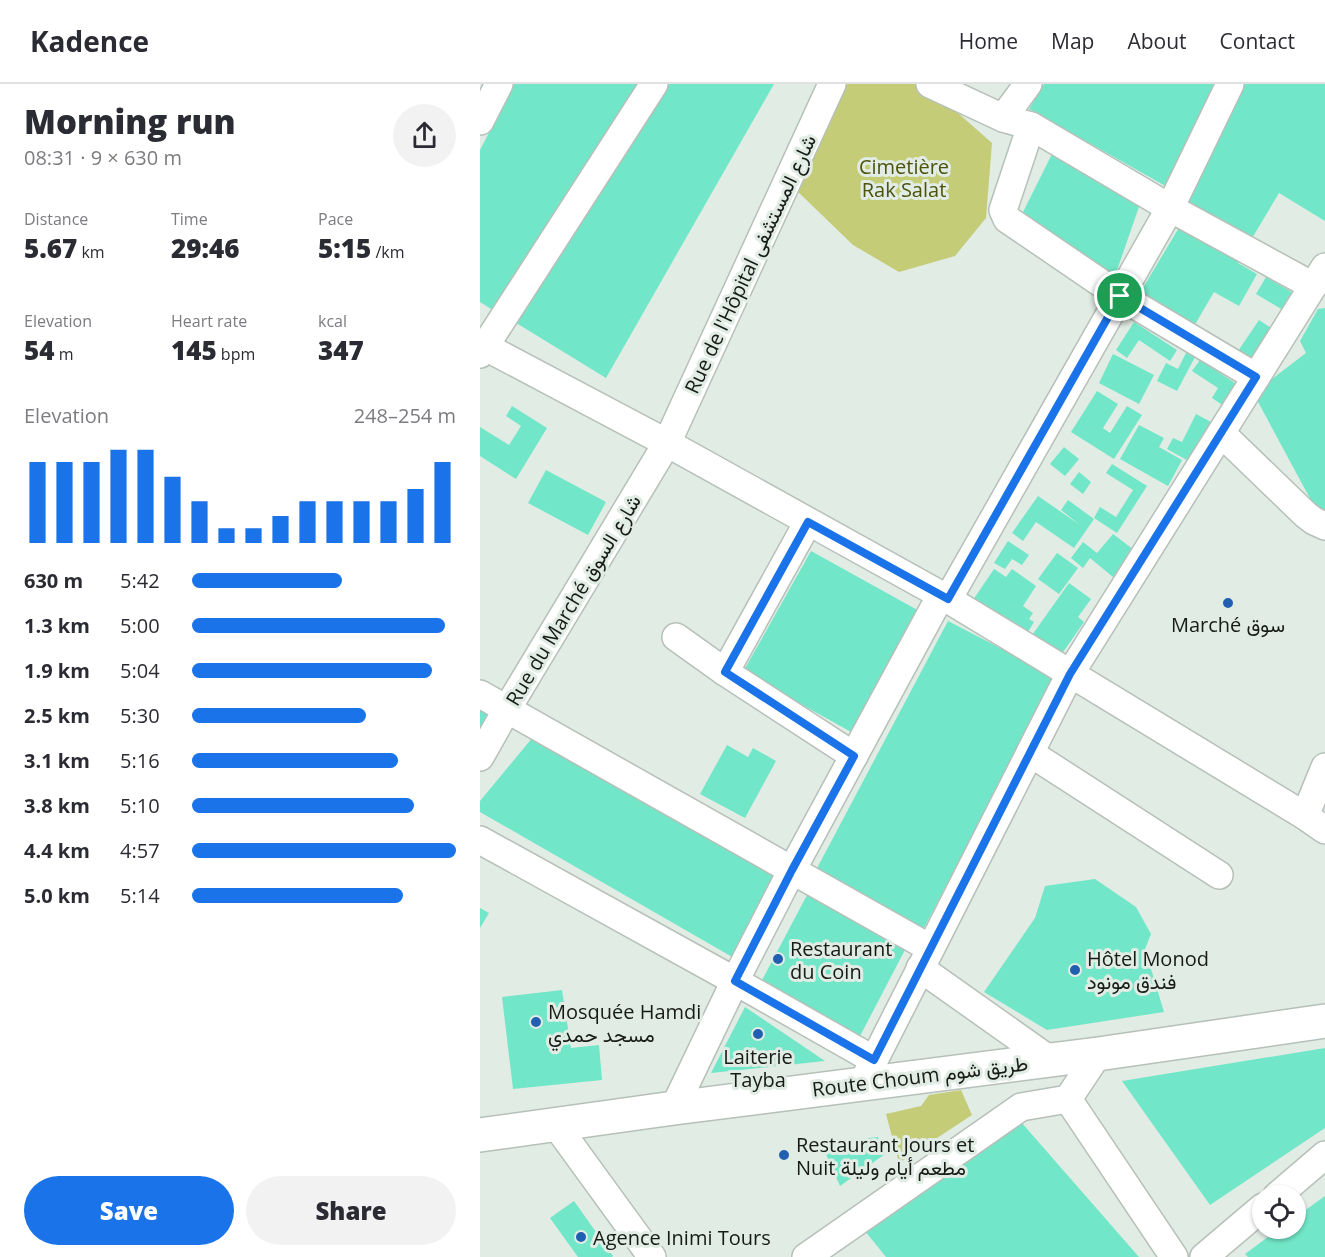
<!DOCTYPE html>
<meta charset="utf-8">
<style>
body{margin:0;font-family:"Open Sans",Vazirmatn,sans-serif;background:#f2f2f3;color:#2b2b33;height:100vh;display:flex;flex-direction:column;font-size:22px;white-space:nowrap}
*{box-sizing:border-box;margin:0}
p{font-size:20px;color:#7c7c81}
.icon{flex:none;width:33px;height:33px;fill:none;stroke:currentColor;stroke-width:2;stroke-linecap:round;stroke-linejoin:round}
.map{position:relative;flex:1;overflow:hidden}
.side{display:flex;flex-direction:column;background:#fff;width:480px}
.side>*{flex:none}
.fabs{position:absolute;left:772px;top:1101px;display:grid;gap:12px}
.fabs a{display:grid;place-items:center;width:54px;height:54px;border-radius:50%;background:#fff;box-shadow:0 2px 4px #0004;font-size:30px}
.pin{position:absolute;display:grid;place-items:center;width:51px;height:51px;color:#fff;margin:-26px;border:3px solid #fff;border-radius:50%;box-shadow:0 2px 6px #0007}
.round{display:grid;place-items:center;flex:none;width:63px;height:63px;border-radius:32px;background:#f2f2f3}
.summary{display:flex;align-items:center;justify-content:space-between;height:102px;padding:0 24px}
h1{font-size:33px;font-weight:800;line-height:45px}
.metrics{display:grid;grid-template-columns:repeat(3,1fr);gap:9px;height:102px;padding:6px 24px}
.metrics div{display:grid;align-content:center}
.metrics b{font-size:26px;font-weight:800}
.metrics small{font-size:16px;font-weight:400}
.metrics p{font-size:16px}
.chart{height:168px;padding:12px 24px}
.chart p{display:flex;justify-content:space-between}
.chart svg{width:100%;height:108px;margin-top:6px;stroke:#1a73e8;stroke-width:6}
.button{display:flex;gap:12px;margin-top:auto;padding:12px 24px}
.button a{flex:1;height:69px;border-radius:36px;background:#1a73e8;color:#fff;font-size:24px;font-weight:800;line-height:69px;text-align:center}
.button a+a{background:#f2f2f3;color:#2b2b33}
ul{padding:0 24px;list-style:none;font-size:20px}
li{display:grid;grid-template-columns:96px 72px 1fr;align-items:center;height:45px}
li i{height:15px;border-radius:8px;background:#1a73e8}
header{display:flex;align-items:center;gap:36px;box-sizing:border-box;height:84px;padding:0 30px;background:#fff;border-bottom:2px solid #e1e1e2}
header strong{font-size:28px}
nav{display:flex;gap:33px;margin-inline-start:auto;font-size:21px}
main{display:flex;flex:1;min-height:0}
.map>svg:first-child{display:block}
.green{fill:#c5cc78}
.building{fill:#72e6c8}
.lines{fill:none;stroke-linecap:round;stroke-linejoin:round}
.minor-casing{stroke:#b6c0b8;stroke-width:30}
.trunk-casing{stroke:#b6c0b8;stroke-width:36}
.minor{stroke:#fff;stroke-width:27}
.trunk{stroke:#fff;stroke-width:33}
.route-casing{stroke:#fff;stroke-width:12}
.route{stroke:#1a73e8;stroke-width:8}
.poi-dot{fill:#2160b1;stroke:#e1ece4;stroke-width:2}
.labels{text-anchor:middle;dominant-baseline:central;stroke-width:6;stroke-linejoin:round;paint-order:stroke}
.park-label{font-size:20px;fill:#4e520d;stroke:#e1ece4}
.street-label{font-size:20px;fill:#171b18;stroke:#e1ece4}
.poi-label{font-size:20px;fill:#171b18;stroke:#e1ece4;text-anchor:start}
</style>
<header>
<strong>Kadence</strong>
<nav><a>Home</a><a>Map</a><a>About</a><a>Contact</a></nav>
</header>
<main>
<section class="side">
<div class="summary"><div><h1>Morning run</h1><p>08:31 · 9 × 630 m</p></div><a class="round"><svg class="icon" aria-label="share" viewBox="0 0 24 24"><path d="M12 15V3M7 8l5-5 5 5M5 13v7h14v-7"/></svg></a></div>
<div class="metrics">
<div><p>Distance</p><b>5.67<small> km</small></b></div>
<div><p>Time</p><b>29:46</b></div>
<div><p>Pace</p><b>5:15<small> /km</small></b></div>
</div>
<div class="metrics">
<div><p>Elevation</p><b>54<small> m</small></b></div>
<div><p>Heart rate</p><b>145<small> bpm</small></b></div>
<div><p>kcal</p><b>347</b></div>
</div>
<div class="chart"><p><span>Elevation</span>248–254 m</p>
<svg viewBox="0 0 160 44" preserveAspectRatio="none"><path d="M5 44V11M15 44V11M25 44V11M35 44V6M45 44V6M55 44V17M65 44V27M75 44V38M85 44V38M95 44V33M105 44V27M115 44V27M125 44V27M135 44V27M145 44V22M155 44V11"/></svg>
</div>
<ul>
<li><b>630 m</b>5:42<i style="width:57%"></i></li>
<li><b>1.3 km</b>5:00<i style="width:96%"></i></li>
<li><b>1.9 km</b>5:04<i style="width:91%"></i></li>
<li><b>2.5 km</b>5:30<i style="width:66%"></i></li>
<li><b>3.1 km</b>5:16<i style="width:78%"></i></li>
<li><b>3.8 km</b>5:10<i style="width:84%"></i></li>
<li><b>4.4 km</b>4:57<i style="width:100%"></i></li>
<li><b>5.0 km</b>5:14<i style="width:80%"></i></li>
</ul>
<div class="button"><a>Save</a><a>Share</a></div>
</section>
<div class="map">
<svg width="845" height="1173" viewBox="0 0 845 1173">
<rect width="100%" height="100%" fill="#e1ece4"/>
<g class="green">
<polygon points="366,0 445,0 512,59 506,134 475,172 419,188 373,161 313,103"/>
<polygon points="481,1006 492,1031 419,1079 406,1030 441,1022 449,1011"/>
</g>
<g class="building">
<polygon points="34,0 158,0 19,230 0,218 0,66"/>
<polygon points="185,0 294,0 126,294 33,237"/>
<polygon points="564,0 742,0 696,108 549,25"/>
<polygon points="764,0 845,0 845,137 799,109 768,161 704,119"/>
<polygon points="575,64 661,117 635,192 542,130"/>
<polygon points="703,137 762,171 758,179 777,190 759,222 734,208 710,249 655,217"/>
<polygon points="786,193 813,209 803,226 776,210"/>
<polygon points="845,224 845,431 840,433 777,316 788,298 826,269 820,257 838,225"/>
<polygon points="779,236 796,247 772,284 754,273"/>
<polygon points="654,238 697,266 690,277 659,256 647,274 636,266"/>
<polygon points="706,269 715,273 697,307 677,297 686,279 698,285"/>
<polygon points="633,270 674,291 659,320 619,299"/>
<polygon points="720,276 758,301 744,322 732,314 738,304 712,287"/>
<polygon points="617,307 638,320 623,344 630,349 647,322 662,331 634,375 591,348"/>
<polygon points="32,322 67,344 36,395 0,372 0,343 29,361 41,342 26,332"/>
<polygon points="716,330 733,339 712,379 687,365 693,354 702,358"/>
<polygon points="659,341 684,354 679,363 702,376 688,402 640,375"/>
<polygon points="584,363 599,375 585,392 570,380"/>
<polygon points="632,380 667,402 637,449 614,434 620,423 636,433 653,406 626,389"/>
<polygon points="66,386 126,418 108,451 48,419"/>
<polygon points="599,388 611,398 603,410 590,400"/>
<polygon points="558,412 600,441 581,426 588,416 614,435 594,464 556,438 543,457 532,449"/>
<polygon points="633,450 654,466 633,493 610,474 603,484 591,474 603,458 617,469"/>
<polygon points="528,457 549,471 542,481 532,475 525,485 514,479"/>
<polygon points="331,467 441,528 373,649 263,588"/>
<polygon points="577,469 598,484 579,510 558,495"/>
<polygon points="514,485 526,493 532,485 556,502 543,522 553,529 549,535 554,538 546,551 493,516"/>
<polygon points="589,499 611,515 598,533 604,538 579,574 550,554"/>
<polygon points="468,537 576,593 444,844 335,788"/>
<polygon points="0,616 13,624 0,645"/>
<polygon points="53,653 297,786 254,874 0,728 0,717"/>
<polygon points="247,661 268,673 273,664 296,677 265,734 220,710"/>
<polygon points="615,795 656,823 671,850 665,865 684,928 567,946 504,908 555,834 565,802"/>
<polygon points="327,811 427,862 379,954 279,902"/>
<polygon points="0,824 9,829 0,844"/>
<polygon points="82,906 91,964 119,961 122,996 33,1005 22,913"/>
<polygon points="265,923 345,977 231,989"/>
<polygon points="845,964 845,1044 730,1121 642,997"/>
<polygon points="541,1038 659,1173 406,1173 385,1147"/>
<polygon points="398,1053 405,1070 360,1102 341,1059"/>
<polygon points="845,1112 845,1173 768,1173 765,1170 800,1144 816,1144 816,1133"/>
<polygon points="94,1117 133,1172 132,1173 98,1173 70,1134"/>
</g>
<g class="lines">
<g class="minor-casing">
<g id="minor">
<polyline points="450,0 523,34 551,42 690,124 833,202"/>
<polyline points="523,34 548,0"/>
<polyline points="0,37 19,0"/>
<polyline points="551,42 523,126 527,135 640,212 776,293"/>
<polyline points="0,260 187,359 461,511 825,732 845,746"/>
<polyline points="0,270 174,0"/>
<polyline points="741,349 826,431 834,437 845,442"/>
<polyline points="468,515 690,124 750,0"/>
<polyline points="196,553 245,588 374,672"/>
<polyline points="245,588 328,438"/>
<polyline points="0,610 450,864"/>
<polyline points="550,669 739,791"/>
<polyline points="0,673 27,625 187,359 352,0"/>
<polyline points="825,732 845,683"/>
<polyline points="0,756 255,897 394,976"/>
<polyline points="440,884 570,976"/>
<polyline points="382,1000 590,590 845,183"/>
<polyline points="588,1015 694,1173"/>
<polyline points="194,1024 255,897 312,786 461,511"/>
<polyline points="76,1041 172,1173"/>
<polyline points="797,1112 845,1071"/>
<polyline points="326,1173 541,1023 588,1015 618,970"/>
<polyline points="724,1173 783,1123"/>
</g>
</g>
<g class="trunk-casing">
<polyline id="trunk" points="0,1051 194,1024 618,970 845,937"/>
</g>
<use href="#minor" class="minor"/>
<use href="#trunk" class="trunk"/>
</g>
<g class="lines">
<g class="route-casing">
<polygon id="route" points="640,212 776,293 590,590 394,976 255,897 312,786 374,672 245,588 328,438 468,515"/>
</g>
<use href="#route" class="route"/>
</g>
<g class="poi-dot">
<circle cx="748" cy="519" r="6"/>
<circle cx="298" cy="875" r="6"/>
<circle cx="595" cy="886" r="6"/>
<circle cx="56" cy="938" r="6"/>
<circle cx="278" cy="950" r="6"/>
<circle cx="304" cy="1071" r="6"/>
<circle cx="101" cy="1153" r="6"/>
</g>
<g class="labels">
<g class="park-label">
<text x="424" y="82">Cimetière<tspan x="424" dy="23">Rak Salat</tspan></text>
</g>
<g class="street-label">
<text transform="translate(270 180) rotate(-65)">Rue de l'Hôpital شارع المستشفى</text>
<text transform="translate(93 516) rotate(-59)">Rue du Marché شارع السوق</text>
<text transform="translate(440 992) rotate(-7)">Route Choum طريق شوم</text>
</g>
<g class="poi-label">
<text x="748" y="540" text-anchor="middle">Marché سوق</text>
<text x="310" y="864">Restaurant<tspan x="310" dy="23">du Coin</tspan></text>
<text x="607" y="874">Hôtel Monod<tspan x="607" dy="23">فندق مونود</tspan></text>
<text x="68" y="927">Mosquée Hamdi<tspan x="68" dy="23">مسجد حمدي</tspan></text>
<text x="278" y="972" text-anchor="middle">Laiterie<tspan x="278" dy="23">Tayba</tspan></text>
<text x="316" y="1060">Restaurant Jours et<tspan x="316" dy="23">Nuit مطعم أيام وليلة</tspan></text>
<text x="113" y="1153">Agence Inimi Tours</text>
</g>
</g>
</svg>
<div class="fabs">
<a><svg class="icon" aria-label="locate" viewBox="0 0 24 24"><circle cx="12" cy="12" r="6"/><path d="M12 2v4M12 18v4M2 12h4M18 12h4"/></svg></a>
</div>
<div class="pin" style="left:640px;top:212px;background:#1e9e55"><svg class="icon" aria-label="arrive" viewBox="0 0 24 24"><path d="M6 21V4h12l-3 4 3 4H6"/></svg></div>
</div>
</main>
